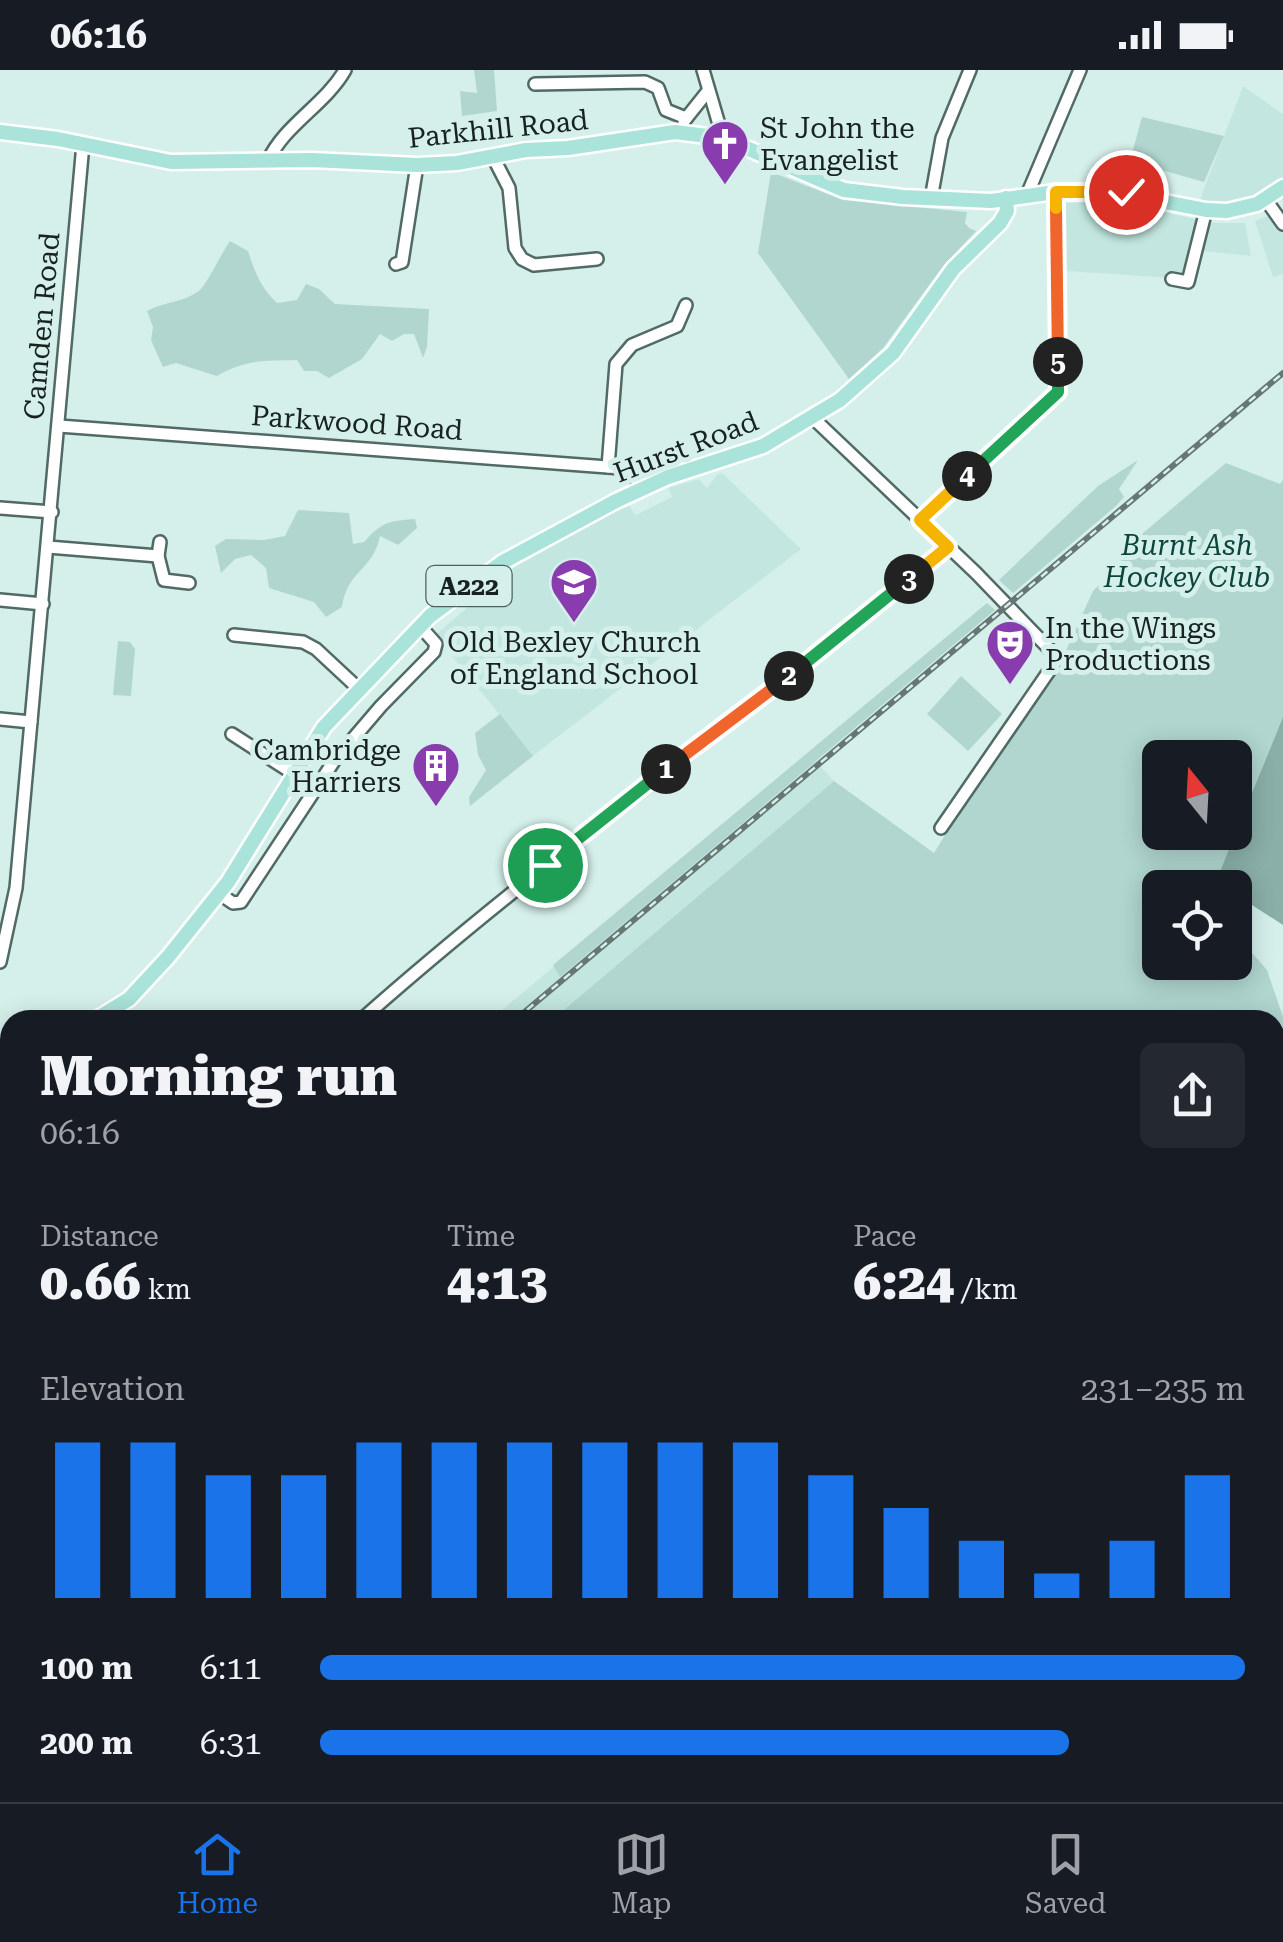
<!DOCTYPE html>
<meta charset="utf-8">
<style>
body{margin:0;font-family:"Roboto Serif",serif;background:#242831;color:#f1f3f6;height:100vh;display:flex;flex-direction:column;font-size:38px;white-space:nowrap}
*{box-sizing:border-box;margin:0}
p{font-size:32px;color:#9ea1a6}
.icon{flex:none;width:55px;height:55px;fill:none;stroke:currentColor;stroke-width:2;stroke-linecap:round;stroke-linejoin:round}
.map{position:relative;flex:1;overflow:hidden}
.panel{position:absolute;left:0px;top:940px;width:1285px;height:792px;display:flex;flex-direction:column;background:#171b24;border-radius:30px 30px 0 0;box-shadow:0 5px 25px #0003}
.panel>*{flex:none}
.needle{width:65px;rotate:342deg}
.buttons{position:absolute;left:1142px;top:670px;display:grid;gap:20px}
.buttons a{display:grid;place-items:center;width:110px;height:110px;border-radius:15px;background:#171b24;box-shadow:0 5px 25px #0003;font-size:50px}
.pin{position:absolute;display:grid;place-items:center;width:85px;height:85px;color:#fff;margin:-42px;border:5px solid #fff;border-radius:50%;box-shadow:0 2px 10px #0007}
.km{position:absolute;width:50px;height:50px;margin:-25px;border-radius:50%;background:#222;color:#fff;font-size:28px;line-height:50px;text-align:center}
.round{display:grid;place-items:center;flex:none;width:105px;height:105px;border-radius:15px;background:#242831}
.head{display:flex;align-items:center;justify-content:space-between;height:170px;padding:0 40px}
h1{font-size:55px;font-weight:800;line-height:75px}
.figures{display:grid;grid-template-columns:repeat(3,1fr);gap:15px;height:170px;padding:10px 40px}
.figures div{display:grid;align-content:center}
.figures b{font-size:50px;font-weight:800}
.figures small{font-size:28px;font-weight:400}
.figures p{font-size:28px}
.chart{height:280px;padding:20px 40px}
.chart p{display:flex;justify-content:space-between}
.chart svg{width:100%;height:180px;margin-top:10px;stroke:#1a73e8;stroke-width:6}
ul{padding:0 40px;list-style:none;font-size:32px}
li{display:grid;grid-template-columns:160px 120px 1fr;align-items:center;height:75px}
li i{height:25px;border-radius:12px;background:#1a73e8}
.status{display:flex;justify-content:space-between;align-items:center;height:70px;padding:0 50px;background:#171b24;direction:ltr}
.status svg{height:28px;fill:currentColor}
.menu{display:flex;justify-content:space-around;align-items:center;height:140px;border-top:2px solid #363941;background:#171b24;font-size:28px;color:#9ea1a6}
.menu a{display:grid;justify-items:center;gap:5px}
.menu .active{color:#1a73e8}
.map>svg:first-child{display:block}
.built{fill:#c3e7e0}
.green{fill:#b0d6cf;fill-rule:evenodd}
.water{fill:#8aafa8}
.lines{fill:none;stroke-linecap:round;stroke-linejoin:round}
.river{stroke:#8aafa8;stroke-width:18}
.minor-casing{stroke:#526a65;stroke-width:16}
.major-casing{stroke:#fff;stroke-width:19}
.minor{stroke:#fff;stroke-width:11}
.major{stroke:#a9e3da;stroke-width:14}
.rail-casing{stroke:#667774;stroke-width:6}
.rail{stroke:#d5f0eb;stroke-width:2.5;stroke-dasharray:8;stroke-linecap:butt}
.split-1-casing{stroke:#fff;stroke-width:20}
.split-2-casing{stroke:#fff;stroke-width:20}
.split-3-casing{stroke:#fff;stroke-width:20}
.split-4-casing{stroke:#fff;stroke-width:20}
.split-5-casing{stroke:#fff;stroke-width:20}
.split-6-casing{stroke:#fff;stroke-width:20}
.split-7-casing{stroke:#fff;stroke-width:20}
.split-1{stroke:#22a559;stroke-width:12}
.split-2{stroke:#f0652b;stroke-width:12}
.split-3{stroke:#22a559;stroke-width:12}
.split-4{stroke:#f5b400;stroke-width:12}
.split-5{stroke:#22a559;stroke-width:12}
.split-6{stroke:#f0652b;stroke-width:12}
.split-7{stroke:#f5b400;stroke-width:12}
.labels{text-anchor:middle;dominant-baseline:central;stroke-width:10;stroke-linejoin:round;paint-order:stroke}
.shield{fill:#d5f0eb;stroke:#51605d;stroke-width:2.5}
.shield-label{font-size:25px;font-weight:bold;fill:#182220}
.poi-label{font-size:28px;fill:#182220;stroke:#d5f0eb;text-anchor:start}
.street-label{font-size:28px;fill:#182220;stroke:#d5f0eb}
.park-label{font-size:28px;font-style:italic;fill:#0d453e;stroke:#d5f0eb}
</style>
<div class="status"><b>06:16</b><svg viewBox="0 0 49 12"><path d="M0 12V9h3v3zM5 12V6h3v6zM10 12V3h3v9zM15 12V0h3v12zM26 1h20v11H26zM47 4h2v5h-2z"/></svg></div>
<div class="map">
<svg width="1283" height="1732" viewBox="0 0 1283 1732">
<rect width="100%" height="100%" fill="#d5f0eb"/>
<g class="built">
<polygon points="1243,16 1283,44 1283,114 1253,130 1218,136 1199,132"/>
<polygon points="1095,132 1126,134 1199,150 1186,209 1066,201 1066,133"/>
<polygon points="1273,144 1283,158 1283,204 1273,207 1255,151"/>
<polygon points="1208,153 1245,153 1251,186 1204,181"/>
<polygon points="722,403 801,479 533,686 435,565 515,497 627,434 636,445 672,427 668,418 699,409 707,418 717,405"/>
<polygon points="808,683 834,711 552,950 490,950"/>
</g>
<g class="green">
<polygon points="474,0 494,0 497,41 462,46 460,21 477,23"/>
<polygon points="1142,47 1224,66 1204,112 1130,91"/>
<polygon points="771,102 843,130 967,142 965,153 969,158 976,161 944,195 883,278 849,309 758,183"/>
<path d="M230,171L248,181C255,202 260,217 277,233L297,230L306,214L319,219L335,234L429,239L427,277L423,288L414,264H404L392,271L380,264L362,289L329,308L317,301H304L297,290C264,291 246,289 217,306L176,293L163,297L151,270L153,257L147,241C163,232 186,232 200,220C207,214 222,182 230,171Z"/>
<polygon points="1138,390 1119,419 1124,427 1116,436 1013,523 999,510 1098,416"/>
<path d="M1226,393L1280,414L1283,410V647L1216,811L1194,817L1160,818V892H1235V863L1267,900L1283,947V1258L1275,1261V950H552L834,711L934,783L978,711L1052,611L1093,521L1116,498L1136,469ZM1160,688H1235V762H1160Z"/>
<path d="M298,440L349,443L353,474L364,472C382,452 388,451 415,449L417,458L398,475L380,466C373,501 347,500 342,537L326,547L314,532L269,518L266,498L251,485L235,489L221,503L215,476L226,469L264,470L285,466Z"/>
<polygon points="987,533 995,540 560,907 553,895"/>
<polygon points="118,571 130,572 135,579 131,626 113,625"/>
<polygon points="961,606 1002,644 968,681 927,644"/>
<polygon points="500,644 533,686 470,736 469,727 486,700 478,685 475,663"/>
<polygon points="10,1391 10,1653 0,1648 0,1399"/>
<polygon points="1283,1540 1283,1732 1206,1732 1203,1723 1275,1722 1275,1554"/>
<polygon points="900,1722 970,1722 970,1723 965,1732 891,1732"/>
<polygon points="613,1723 613,1722 721,1723 713,1732 612,1732"/>
</g>
<polygon class="water" points="1283,647 1283,855 1235,824 1235,818 1226,817 1216,811"/>
<g class="lines">
<g class="river">
<polyline points="1275,1261 1283,1258"/>
<polyline points="706,1732 711,1722"/>
</g>
<g class="minor-casing">
<g id="minor">
<polyline points="703,0 723,68"/>
<polyline points="535,14 645,12 658,18 666,40 686,48"/>
<polyline points="684,51 708,21"/>
<polyline points="492,85 509,118 515,178 522,189 534,195 597,189"/>
<path d="M268,91C284,55 325,35 345,0"/>
<polyline points="1027,125 1080,0"/>
<polyline points="931,129 942,68 970,0"/>
<polyline points="1266,130 1283,154"/>
<polyline points="396,194 402,192 417,95"/>
<polyline points="1172,209 1188,212 1206,140"/>
<polyline points="813,348 976,503 1058,588 941,758"/>
<polyline points="59,356 621,398 632,403 641,418"/>
<polyline points="608,397 616,294 632,275 677,256 686,235"/>
<polyline points="0,438 52,442"/>
<polyline points="919,449 1059,322 1055,122"/>
<polyline points="48,477 158,486 160,472"/>
<polyline points="158,486 164,510 189,513"/>
<polyline points="0,530 43,534"/>
<polyline points="234,565 303,572 316,579 360,620"/>
<polyline points="0,649 31,652"/>
<polyline points="232,664 294,704"/>
<polyline points="220,824 233,833 241,832 334,691 381,636 434,582 436,574 420,556"/>
<polyline points="0,892 16,818 83,74"/>
<path d="M361,950C549,783 756,640 947,477"/>
<polyline points="0,977 10,988"/>
<polyline points="0,1150 10,1134"/>
<polyline points="0,1204 7,1239 0,1275"/>
<polyline points="0,1724 14,1732"/>
</g>
</g>
<g class="major-casing">
<g id="major">
<polyline points="0,62 58,69 171,92 312,90 417,95 457,93 526,80 568,78 675,62 723,68 844,120 903,127 991,131 1055,122 1109,121 1206,140 1227,141 1257,134 1283,117"/>
<polyline points="95,950 129,929 168,887 228,812 324,657 430,546 503,492 616,431 668,407 763,376 840,330 893,283 953,199 1000,153 1007,141 1006,128"/>
<polyline points="0,997 10,992"/>
<polyline points="1275,1499 1283,1485"/>
<polyline points="1275,1530 1283,1516"/>
<polyline points="1147,1732 1152,1722"/>
<polyline points="1165,1732 1170,1722"/>
</g>
</g>
<use href="#minor" class="minor"/>
<use href="#major" class="major"/>
<g class="rail-casing">
<g id="rail">
<polyline points="515,950 1283,303"/>
<polyline points="0,1379 10,1370"/>
</g>
</g>
<use href="#rail" class="rail"/>
</g>
<g class="lines">
<g class="split-1-casing">
<polyline id="split-1" points="545,795 666,699"/>
</g>
<g class="split-2-casing">
<polyline id="split-2" points="666,699 789,606"/>
</g>
<g class="split-3-casing">
<polyline id="split-3" points="789,606 909,509"/>
</g>
<g class="split-4-casing">
<polyline id="split-4" points="909,509 948,477 920,450 967,406"/>
</g>
<g class="split-5-casing">
<polyline id="split-5" points="967,406 1058,322 1058,292"/>
</g>
<g class="split-6-casing">
<polyline id="split-6" points="1056,138 1058,292"/>
</g>
<g class="split-7-casing">
<polyline id="split-7" points="1056,138 1056,122 1126,122"/>
</g>
<use href="#split-1" class="split-1"/>
<use href="#split-2" class="split-2"/>
<use href="#split-3" class="split-3"/>
<use href="#split-4" class="split-4"/>
<use href="#split-5" class="split-5"/>
<use href="#split-6" class="split-6"/>
<use href="#split-7" class="split-7"/>
</g>
<defs>
<g id="church-pin" transform="scale(2.5)"><path d="M0 17L-7.5 6A9.5 9.5 0 1 1 7.5 6Z" fill="#883cad" stroke="#d5f0eb"/><path d="M-1.2-6h2.4v3.5h3.3v2.4h-3.3V6h-2.4V-.1h-3.3v-2.4h3.3Z" fill="#fff"/></g>
<g id="school-pin" transform="scale(2.5)"><path d="M0 17L-7.5 6A9.5 9.5 0 1 1 7.5 6Z" fill="#883cad" stroke="#d5f0eb"/><path d="M0-5L7-2L0 1L-7-2ZM-4 1L0 2.5L4 1V4Q0 6-4 4Z" fill="#fff"/></g>
<g id="theatre-pin" transform="scale(2.5)"><path d="M0 17L-7.5 6A9.5 9.5 0 1 1 7.5 6Z" fill="#883cad" stroke="#d5f0eb"/><path d="M-5-5.5Q0-4 5-5.5V0Q5 5 0 6Q-5 5-5 0ZM-3.3-2.5H-1v1.5H-3.3ZM1-2.5H3.3v1.5H1ZM-2.8 1Q0 5.5 2.8 1Z" fill="#fff"/></g>
<g id="building-pin" transform="scale(2.5)"><path d="M0 17L-7.5 6A9.5 9.5 0 1 1 7.5 6Z" fill="#883cad" stroke="#d5f0eb"/><path d="M-4-6H4V6H1V3H-1V6H-4ZM-2.5-4.3h1.7v1.8h-1.7ZM.8-4.3h1.7v1.8H.8ZM-2.5-1h1.7V.8h-1.7ZM.8-1h1.7V.8H.8Z" fill="#fff"/></g>
</defs>
<g fill-rule="evenodd">
<use href="#church-pin" x="725" y="74"/>
<use href="#school-pin" x="574" y="512"/>
<use href="#theatre-pin" x="1010" y="574"/>
<use href="#building-pin" x="436" y="696"/>
</g>
<g class="labels">
<rect class="shield" x="426.5" y="496" width="85" height="40" rx="8"/>
<g class="shield-label">
<text x="469" y="516">A222</text>
</g>
<g class="poi-label">
<text x="760" y="58">St John the<tspan x="760" dy="32">Evangelist</tspan></text>
<text x="1045" y="558">In the Wings<tspan x="1045" dy="32">Productions</tspan></text>
<text x="574" y="572" text-anchor="middle">Old Bexley Church<tspan x="574" dy="32">of England School</tspan></text>
<text x="401" y="680" text-anchor="end">Cambridge<tspan x="401" dy="32">Harriers</tspan></text>
</g>
<g class="street-label">
<text transform="translate(498 59) rotate(-6)">Parkhill Road</text>
<text transform="translate(42 256) rotate(-85)">Camden Road</text>
<text transform="translate(357 353) rotate(4)">Parkwood Road</text>
<text transform="translate(686 377) rotate(-21)">Hurst Road</text>
</g>
<g class="park-label">
<text x="1187" y="475">Burnt Ash<tspan x="1187" dy="32">Hockey Club</tspan></text>
</g>
</g>
</svg>
<div class="buttons">
<a><svg class="needle" viewBox="-14 -14 28 28"><path d="M0-13l5 13h-10z" fill="#e53935"/><path d="M0 13l5-13h-10z" fill="#9ea1a6"/></svg></a>
<a><svg class="icon" aria-label="locate" viewBox="0 0 24 24"><circle cx="12" cy="12" r="6"/><path d="M12 2v4M12 18v4M2 12h4M18 12h4"/></svg></a>
</div>
<div class="pin" style="left:545px;top:795px;background:#1e9e55"><svg class="icon" aria-label="arrive" viewBox="0 0 24 24"><path d="M6 21V4h12l-3 4 3 4H6"/></svg></div>
<div class="pin" style="left:1126px;top:122px;background:#d93025"><svg class="icon" aria-label="check" viewBox="0 0 24 24"><path d="M5 12l5 5 9-10"/></svg></div>
<b class="km" style="left:666px;top:699px">1</b>
<b class="km" style="left:789px;top:606px">2</b>
<b class="km" style="left:909px;top:509px">3</b>
<b class="km" style="left:967px;top:406px">4</b>
<b class="km" style="left:1058px;top:292px">5</b>
<section class="panel">
<div class="head"><div><h1>Morning run</h1><p>06:16</p></div><a class="round"><svg class="icon" aria-label="share" viewBox="0 0 24 24"><path d="M12 15V3M7 8l5-5 5 5M5 13v7h14v-7"/></svg></a></div>
<div class="figures">
<div><p>Distance</p><b>0.66<small> km</small></b></div>
<div><p>Time</p><b>4:13</b></div>
<div><p>Pace</p><b>6:24<small> /km</small></b></div>
</div>
<div class="chart"><p><span>Elevation</span>231–235 m</p>
<svg viewBox="0 0 160 44" preserveAspectRatio="none"><path d="M5 44V6M15 44V6M25 44V14M35 44V14M45 44V6M55 44V6M65 44V6M75 44V6M85 44V6M95 44V6M105 44V14M115 44V22M125 44V30M135 44V38M145 44V30M155 44V14"/></svg>
</div>
<ul>
<li><b>100 m</b>6:11<i style="width:100%"></i></li>
<li><b>200 m</b>6:31<i style="width:81%"></i></li>
</ul>
</section>
</div>
<nav class="menu">
<a class="active"><svg class="icon" aria-label="home" viewBox="0 0 24 24"><path d="M3 11l9-7 9 7M6 9v11h12V9"/></svg>Home</a>
<a><svg class="icon" aria-label="map" viewBox="0 0 24 24"><path d="M3 6l6-2 6 2 6-2v14l-6 2-6-2-6 2zM9 4v14M15 6v14"/></svg>Map</a>
<a><svg class="icon" aria-label="saved" viewBox="0 0 24 24"><path d="M7 4h10v16l-5-4-5 4z"/></svg>Saved</a>
</nav>
